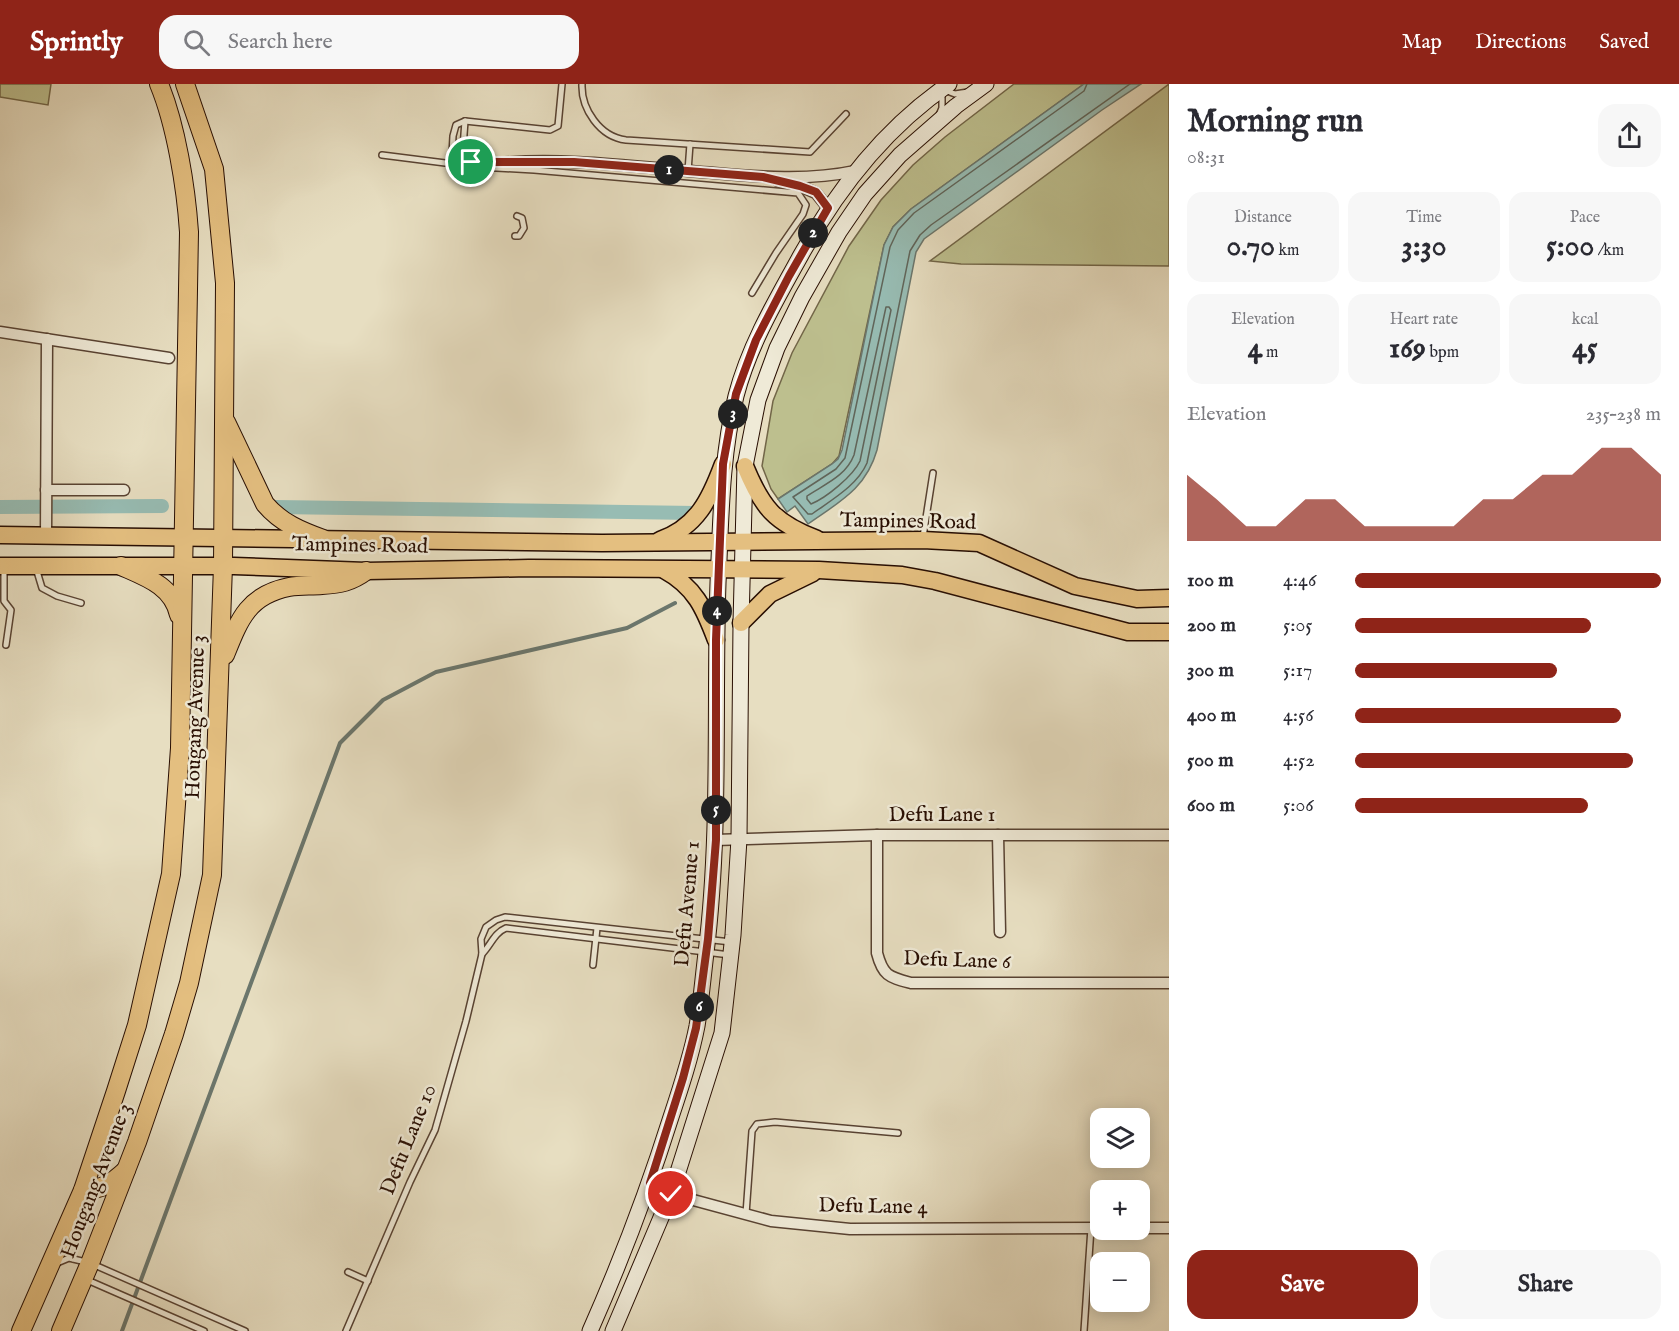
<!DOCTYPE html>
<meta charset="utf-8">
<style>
body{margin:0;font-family:"IM FELL English",serif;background:#f7f7f7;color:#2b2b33;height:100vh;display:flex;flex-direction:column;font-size:22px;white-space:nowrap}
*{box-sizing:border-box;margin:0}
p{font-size:20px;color:#7c7c81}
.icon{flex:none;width:33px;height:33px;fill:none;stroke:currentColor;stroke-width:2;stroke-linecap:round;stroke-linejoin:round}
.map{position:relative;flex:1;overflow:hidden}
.details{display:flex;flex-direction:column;background:#fff;width:510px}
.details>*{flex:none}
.buttons{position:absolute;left:1090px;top:1024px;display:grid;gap:12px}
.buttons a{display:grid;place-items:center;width:60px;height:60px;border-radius:12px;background:#fff;box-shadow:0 3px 15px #0003;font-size:30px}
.pin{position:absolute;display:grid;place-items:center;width:51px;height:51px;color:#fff;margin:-26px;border:3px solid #fff;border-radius:50%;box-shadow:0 2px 6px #0007}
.km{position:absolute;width:30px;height:30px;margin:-15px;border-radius:50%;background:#222;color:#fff;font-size:16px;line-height:30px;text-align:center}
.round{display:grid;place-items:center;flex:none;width:63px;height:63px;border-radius:18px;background:#f7f7f7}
.summary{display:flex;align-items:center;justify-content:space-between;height:102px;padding:0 18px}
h1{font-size:33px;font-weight:700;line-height:45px}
.metrics{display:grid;grid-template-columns:repeat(3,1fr);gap:9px;height:102px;padding:6px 18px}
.metrics div{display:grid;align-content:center;border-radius:15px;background:#f7f7f7;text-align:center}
.metrics b{font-size:30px;font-weight:700}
.metrics small{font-size:16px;font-weight:400}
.metrics p{font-size:16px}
.chart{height:168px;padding:12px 18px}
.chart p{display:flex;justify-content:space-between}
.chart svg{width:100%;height:108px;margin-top:6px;fill:#8f2418;opacity:.7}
.action{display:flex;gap:12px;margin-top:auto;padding:12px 18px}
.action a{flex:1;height:69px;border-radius:18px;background:#8f2418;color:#fff;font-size:24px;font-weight:700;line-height:69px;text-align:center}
.action a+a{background:#f7f7f7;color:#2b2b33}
ul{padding:0 18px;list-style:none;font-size:20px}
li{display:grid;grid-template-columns:96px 72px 1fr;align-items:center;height:45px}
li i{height:15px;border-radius:8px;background:#8f2418}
header{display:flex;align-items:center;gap:36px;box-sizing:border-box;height:84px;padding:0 30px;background:#8f2418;color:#fff}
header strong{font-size:28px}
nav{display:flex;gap:33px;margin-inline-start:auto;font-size:21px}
.search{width:420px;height:54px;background:#f7f7f7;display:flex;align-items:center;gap:15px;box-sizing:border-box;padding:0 21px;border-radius:18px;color:#7c7c81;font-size:22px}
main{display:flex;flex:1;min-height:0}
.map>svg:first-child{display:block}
.green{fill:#bdbf8e;stroke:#726648;stroke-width:1.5}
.water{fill:#97bcb3;stroke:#6b766c;stroke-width:1.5}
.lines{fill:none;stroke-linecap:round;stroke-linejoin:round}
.shore{stroke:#60655a;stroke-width:1.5}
.stream{stroke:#6b766c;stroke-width:4}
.canal{stroke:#97bcb3;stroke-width:14}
.service-casing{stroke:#584232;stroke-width:8}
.minor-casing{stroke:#584232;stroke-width:13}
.secondary-casing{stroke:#280e02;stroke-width:17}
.primary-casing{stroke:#280e02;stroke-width:19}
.trunk-casing{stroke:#280e02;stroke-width:20}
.service{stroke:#efead7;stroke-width:5}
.minor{stroke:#efead7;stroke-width:10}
.secondary{stroke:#efead7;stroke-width:15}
.primary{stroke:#e4bf80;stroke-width:16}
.trunk{stroke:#e4bf80;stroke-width:18}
.route-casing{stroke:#fff;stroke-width:12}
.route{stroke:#8f2418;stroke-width:8}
.labels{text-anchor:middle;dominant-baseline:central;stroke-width:5;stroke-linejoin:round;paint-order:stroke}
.street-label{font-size:21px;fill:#280e02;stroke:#efead7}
</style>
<header>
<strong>Sprintly</strong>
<div class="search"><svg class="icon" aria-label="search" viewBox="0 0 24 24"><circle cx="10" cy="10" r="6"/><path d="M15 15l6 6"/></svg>Search here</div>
<nav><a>Map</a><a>Directions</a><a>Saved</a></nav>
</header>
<main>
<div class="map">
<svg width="1169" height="1247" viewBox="0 0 1169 1247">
<rect width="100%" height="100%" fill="#e7dec1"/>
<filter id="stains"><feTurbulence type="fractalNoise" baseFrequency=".00333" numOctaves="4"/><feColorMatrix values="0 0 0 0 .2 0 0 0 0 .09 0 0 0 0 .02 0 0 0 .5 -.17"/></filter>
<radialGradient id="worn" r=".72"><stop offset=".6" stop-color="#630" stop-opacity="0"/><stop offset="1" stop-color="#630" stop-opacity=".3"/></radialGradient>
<g class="green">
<polygon points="0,0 51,0 48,21 0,13"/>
<polygon points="1014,0 1084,0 911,125 893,143 884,161 839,372 832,380 778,415 771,405 762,382 773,317 792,269 849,162 881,116 913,81 945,53"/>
<polygon points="1169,0 1169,182 961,180 930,177"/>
</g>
<path class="water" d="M1084,0H1141L1102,26L924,155L916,168L877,366C866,405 839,418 808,440L795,422L787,428L778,415L832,380L838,375L842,366L884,161L893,143L911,125Z"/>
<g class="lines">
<g class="shore">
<path d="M1087,0L1084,7L914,129L898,146L890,163L845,374L836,385L793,413L808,430H812C831,416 857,402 867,379L910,167L920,151L931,141L1130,0"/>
<path d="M886,223H889L891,226L860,377C853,392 826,414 811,420L807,415V412C825,400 846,392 854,371Z"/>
</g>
<polyline class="stream" points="122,1247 340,659 383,616 436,588 627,544 675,519"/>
<g class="canal">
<polyline points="0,423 162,422"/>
<polyline points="275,423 695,429"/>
</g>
<g class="service-casing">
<g id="service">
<path d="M582,0C581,25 600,53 626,56L810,68L846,30"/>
<polyline points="939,31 942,24 942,5 955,10 968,8"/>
<polyline points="382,71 461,81 475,77 500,79"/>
<polyline points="462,77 452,71 453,52 456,41 465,37 550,46 558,42 562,0"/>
<polyline points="462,77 465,37"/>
<polyline points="478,77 478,83 534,86 798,109 806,121 803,130 776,169 752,209"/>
<polyline points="688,87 690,60"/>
<polyline points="515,152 519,152 524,144 522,134 517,132"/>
<polyline points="923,453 933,389"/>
<polyline points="4,484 4,517 11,526 6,561"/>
<polyline points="36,484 42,504 57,512 81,519"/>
<path d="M482,870C491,861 494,849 506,844L730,871"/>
<polyline points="593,881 597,844"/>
<polyline points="746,1130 752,1047 757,1040 775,1038 898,1049"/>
<polyline points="57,1179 69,1174 90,1179 245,1247"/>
<polyline points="348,1188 368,1197"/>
<polyline points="85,1195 204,1247"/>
<polyline points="346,1247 410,1098 435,1046 466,937 482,870 481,855 486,843 496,836 505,833 731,858"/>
<polyline points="1084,1247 1091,1144"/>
</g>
</g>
<g class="minor-casing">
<g id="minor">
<path d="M500,79C571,73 643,84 714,89C760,93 809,97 855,87"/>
<polyline points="778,97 800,102 816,109 828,124"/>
<polyline points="0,248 169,274"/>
<polyline points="46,406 124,406"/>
<polyline points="46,452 47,255"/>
<path d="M877,751V869C883,892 889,893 911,899H1169"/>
<polyline points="998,751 1000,848"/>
<polyline points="715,756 877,751 1169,751"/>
<polyline points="650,1099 671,1110 771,1137 850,1145 1101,1144"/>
<polyline points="1140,1144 1169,1144"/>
</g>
</g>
<g class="secondary-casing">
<g id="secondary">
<path d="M590,1247C621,1177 648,1106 671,1033C681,1003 691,973 697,942C701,918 703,893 706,869C721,746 714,622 718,499C721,436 721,373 736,312C749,262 776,216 801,171C838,104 885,44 949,0"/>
<polyline points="613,1247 671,1110 722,949 733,851 739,755 741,539 745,382 758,316 777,264 802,213 839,148 865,110 900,71 956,22 986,0"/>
</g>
</g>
<g class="primary-casing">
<g id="primary">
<path d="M745,382C762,424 775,439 817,455"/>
<polyline points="0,451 602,459 923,456 979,459 1075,502 1137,515 1169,514"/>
<path d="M660,456C697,443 710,415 723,380"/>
<polyline points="0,482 234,482 366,487 529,484 819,486 902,491 935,497 1128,548 1169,548"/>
<path d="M664,486C695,503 704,524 716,556"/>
<polyline points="741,539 770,510 813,489"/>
</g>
</g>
<g class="trunk-casing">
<g id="trunk">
<path d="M226,338L265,420C281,439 301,447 323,455"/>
<path d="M121,482C146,493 173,502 179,531"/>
<path d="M225,571C239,536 248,511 289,503C300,501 311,502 322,501C340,500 351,498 366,487"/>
<path d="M83,1106C102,1106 112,1099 126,1086"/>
<path d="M21,1247L83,1106L116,1007L137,941L171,790L180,664L189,148C186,103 176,41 159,0"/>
<polyline points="61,1247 90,1179 137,1058 174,950 189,899 212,791 223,482 225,199 214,85 185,0"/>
</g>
</g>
<use href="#service" class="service"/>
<use href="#minor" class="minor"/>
<use href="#secondary" class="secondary"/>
<use href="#primary" class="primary"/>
<use href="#trunk" class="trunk"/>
</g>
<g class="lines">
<g class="route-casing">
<polyline id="route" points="471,78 574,78 763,93 800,102 816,108 828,124 789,192 756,256 736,310 723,380 716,556 716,756 708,855 696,944 683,994 650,1099 671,1110"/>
</g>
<use href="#route" class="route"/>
</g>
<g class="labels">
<g class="street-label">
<text transform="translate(908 438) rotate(1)">Tampines Road</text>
<text transform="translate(360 462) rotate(1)">Tampines Road</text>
<text transform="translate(196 633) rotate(-88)">Hougang Avenue 3</text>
<text x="942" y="731">Defu Lane 1</text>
<text transform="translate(688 820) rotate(-85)">Defu Avenue 1</text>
<text transform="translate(957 877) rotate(2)">Defu Lane 6</text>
<text transform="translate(409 1056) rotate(-68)">Defu Lane 10</text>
<text transform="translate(97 1097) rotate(-69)">Hougang Avenue 3</text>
<text transform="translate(873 1123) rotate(1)">Defu Lane 4</text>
</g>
</g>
<rect width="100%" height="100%" filter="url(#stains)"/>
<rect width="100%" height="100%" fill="url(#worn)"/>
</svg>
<div class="buttons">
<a><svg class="icon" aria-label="layers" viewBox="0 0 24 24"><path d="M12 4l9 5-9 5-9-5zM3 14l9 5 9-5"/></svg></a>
<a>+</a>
<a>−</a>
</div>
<div class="pin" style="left:471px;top:78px;background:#1e9e55"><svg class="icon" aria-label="arrive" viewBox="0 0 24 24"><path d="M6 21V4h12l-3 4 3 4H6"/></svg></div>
<div class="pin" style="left:671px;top:1110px;background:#d93025"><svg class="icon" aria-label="check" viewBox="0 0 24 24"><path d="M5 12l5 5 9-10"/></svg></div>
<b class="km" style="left:669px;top:86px">1</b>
<b class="km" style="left:813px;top:149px">2</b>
<b class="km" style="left:733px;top:330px">3</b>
<b class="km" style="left:717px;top:527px">4</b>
<b class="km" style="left:716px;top:726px">5</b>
<b class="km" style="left:699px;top:923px">6</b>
</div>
<section class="details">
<div class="summary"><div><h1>Morning run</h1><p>08:31</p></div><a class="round"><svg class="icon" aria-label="share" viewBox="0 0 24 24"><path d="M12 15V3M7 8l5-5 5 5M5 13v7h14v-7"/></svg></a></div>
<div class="metrics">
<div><p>Distance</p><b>0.70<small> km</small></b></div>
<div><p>Time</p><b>3:30</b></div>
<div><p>Pace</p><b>5:00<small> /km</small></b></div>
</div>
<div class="metrics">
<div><p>Elevation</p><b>4<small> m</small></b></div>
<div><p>Heart rate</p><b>169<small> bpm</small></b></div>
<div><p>kcal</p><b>45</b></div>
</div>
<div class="chart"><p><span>Elevation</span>235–238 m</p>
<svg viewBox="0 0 160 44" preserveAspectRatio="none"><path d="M0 44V17L10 27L20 38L30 38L40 27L50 27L60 38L70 38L80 38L90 38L100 27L110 27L120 17L130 17L140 6L150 6L160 17V44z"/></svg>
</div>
<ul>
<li><b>100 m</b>4:46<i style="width:100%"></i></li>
<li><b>200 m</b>5:05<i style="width:77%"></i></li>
<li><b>300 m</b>5:17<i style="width:66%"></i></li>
<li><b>400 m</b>4:56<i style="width:87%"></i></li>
<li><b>500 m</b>4:52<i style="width:91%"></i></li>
<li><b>600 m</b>5:06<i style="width:76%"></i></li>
</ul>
<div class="action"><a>Save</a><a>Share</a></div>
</section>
</main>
